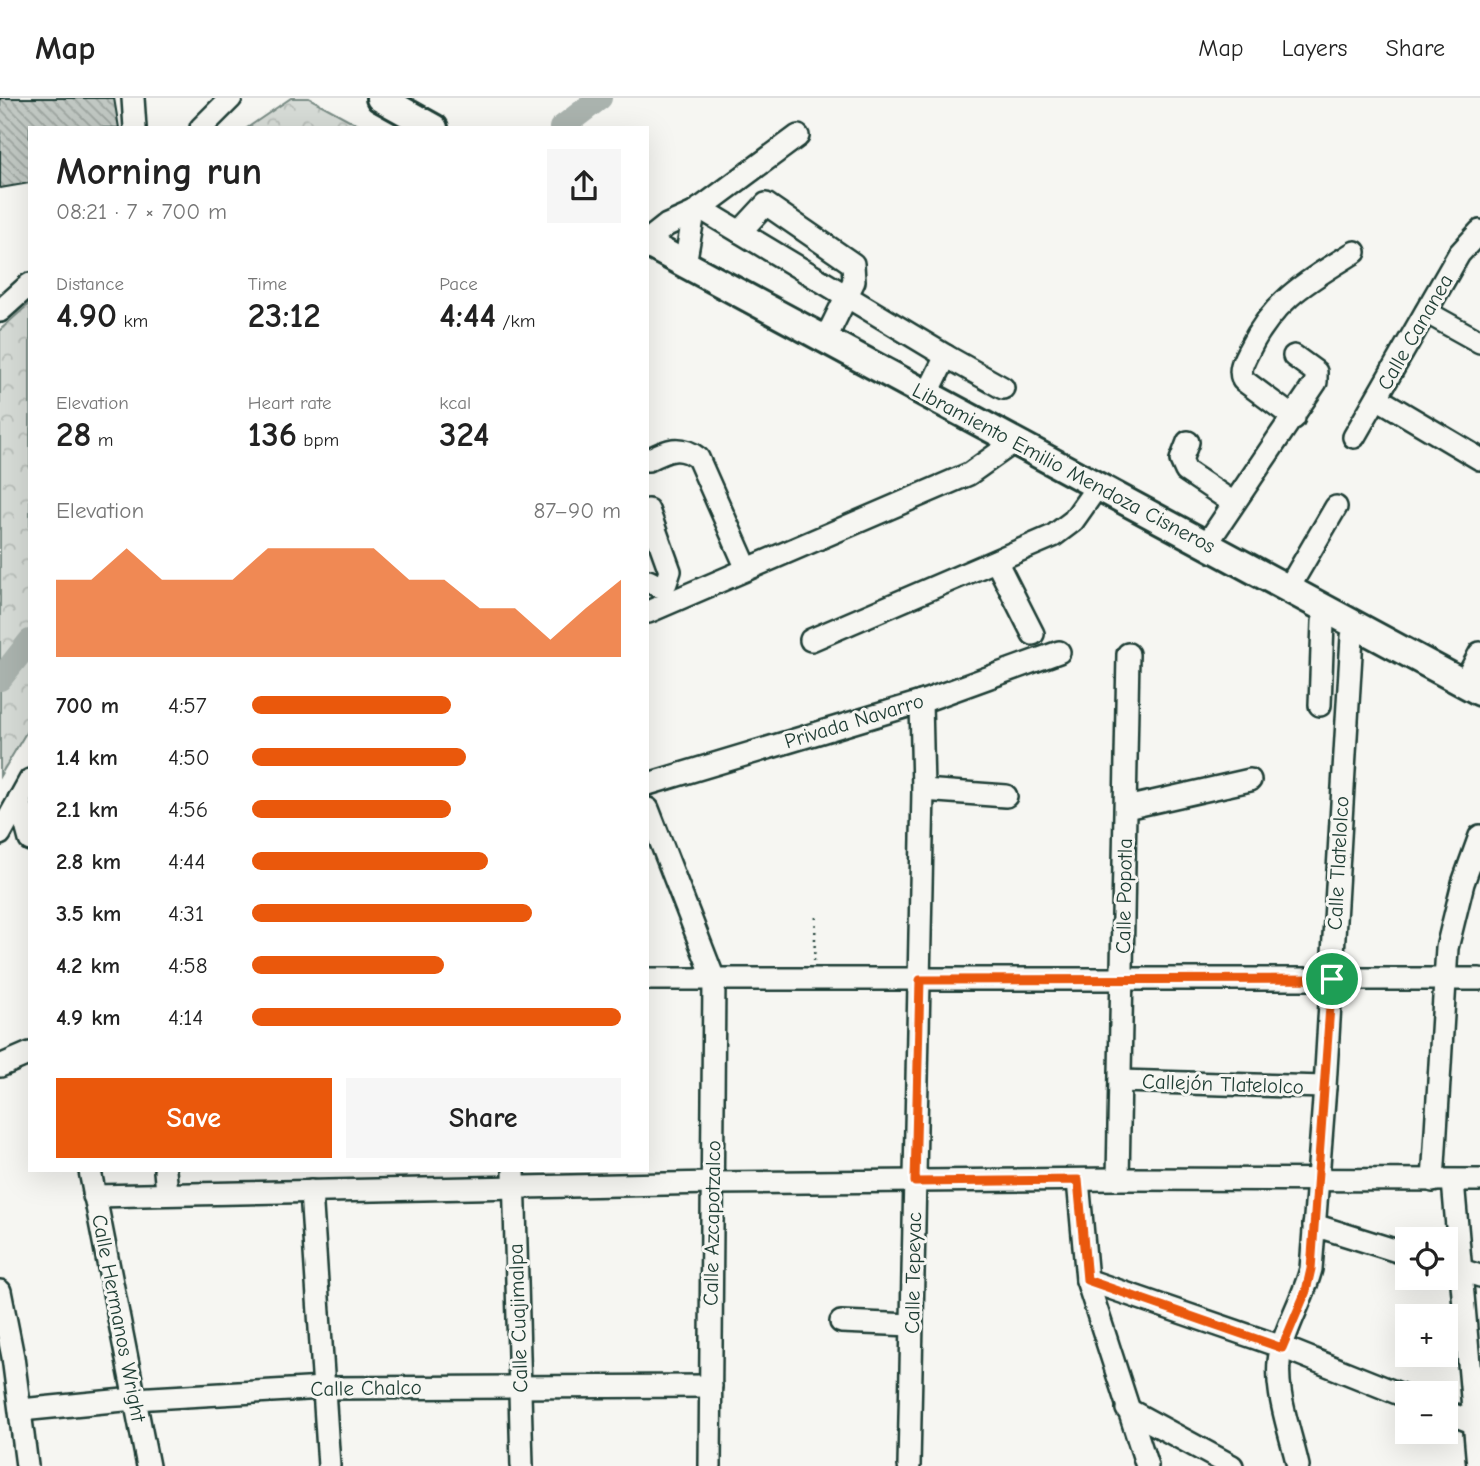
<!DOCTYPE html>
<meta charset="utf-8">
<style>
body{margin:0;font-family:"Comic Neue",sans-serif;background:#f6f6f6;color:#222;height:100vh;display:flex;flex-direction:column;font-size:26px;white-space:nowrap}
*{box-sizing:border-box;margin:0}
p{font-size:23px;color:#767676}
.icon{flex:none;width:38px;height:38px;fill:none;stroke:currentColor;stroke-width:2;stroke-linecap:round;stroke-linejoin:round}
.map{position:relative;flex:1;overflow:hidden}
.panel{position:absolute;left:28px;top:28px;width:621px;height:1046px;display:flex;flex-direction:column;background:#fff;border-radius:0px;box-shadow:0 7px 28px #0002}
.panel>*{flex:none}
.buttons{position:absolute;left:1395px;top:1129px;display:grid;gap:14px}
.buttons a{display:grid;place-items:center;width:63px;height:63px;border-radius:0px;background:#fff;box-shadow:0 7px 28px #0002;font-size:35px}
.pin{position:absolute;display:grid;place-items:center;width:60px;height:60px;color:#fff;margin:-30px;border:4px solid #fff;border-radius:50%;box-shadow:0 2px 7px #0007}
.round{display:grid;place-items:center;flex:none;width:74px;height:74px;border-radius:0px;background:#f6f6f6}
.headline{display:flex;align-items:center;justify-content:space-between;height:119px;padding:0 28px}
h1{font-size:38px;font-weight:600;line-height:52px}
.metrics{display:grid;grid-template-columns:repeat(3,1fr);gap:10px;height:119px;padding:7px 28px}
.metrics div{display:grid;align-content:center}
.metrics b{font-size:35px;font-weight:600}
.metrics small{font-size:19px;font-weight:400}
.metrics p{font-size:19px}
.chart{height:196px;padding:14px 28px}
.chart p{display:flex;justify-content:space-between}
.chart svg{width:100%;height:126px;margin-top:7px;fill:#ea580c;opacity:.7}
.primary-button{display:flex;gap:14px;margin-top:auto;padding:14px 28px}
.primary-button a{flex:1;height:80px;border-radius:0px;background:#ea580c;color:#fff;font-size:28px;font-weight:600;line-height:80px;text-align:center}
.primary-button a+a{background:#f6f6f6;color:#222}
ul{padding:0 28px;list-style:none;font-size:23px}
li{display:grid;grid-template-columns:112px 84px 1fr;align-items:center;height:52px}
li i{height:18px;border-radius:9px;background:#ea580c}
header{display:flex;align-items:center;gap:42px;box-sizing:border-box;height:98px;padding:0 35px;background:#fff;border-bottom:2px solid #e0e0e0}
header strong{font-size:33px}
nav{display:flex;gap:38px;margin-inline-start:auto;font-size:24px}
.map>svg:first-child{display:block}
.park{fill:url(#park-crowns);stroke:#7a8c85;stroke-width:2}
.lines{fill:none;stroke-linecap:round;stroke-linejoin:round}
.river{stroke:#aab3ae;stroke-width:24}
.building{fill:url(#building-back-hatch);stroke:#1f3d34;stroke-width:2}
.minor-casing{stroke:#1f3d34;stroke-width:26}
.major-casing{stroke:#1f3d34;stroke-width:32}
.path{stroke:#1f3d34;stroke-width:2.5;stroke-dasharray:2 5;stroke-linecap:butt}
.minor{stroke:#f6f6f2;stroke-width:21}
.major{stroke:#f6f6f2;stroke-width:26}
.route-casing{stroke:#fff;stroke-width:14}
.route{stroke:#ea580c;stroke-width:9}
.labels{text-anchor:middle;dominant-baseline:central;stroke-width:6;stroke-linejoin:round;paint-order:stroke}
.street-label{font-size:21px;fill:#1f3d34;stroke:#f6f6f2}
</style>
<header>
<strong>Map</strong>
<nav><a>Map</a><a>Layers</a><a>Share</a></nav>
</header>
<div class="map">
<svg width="1480" height="1368" viewBox="0 0 1480 1368">
<defs>
<pattern id="park-crowns" width="20" height="18" patternUnits="userSpaceOnUse" patternTransform="scale(1.75)"><rect width="20" height="18" fill="#d6dbd6"/><path d="M2 6a3 3 0 1 1 6 0M12 15a3 3 0 1 1 6 0" fill="none" stroke="#b7bdb8"/></pattern>
<pattern id="building-back-hatch" width="6" height="6" patternUnits="userSpaceOnUse" patternTransform="scale(1.75)"><rect width="6" height="6" fill="#c1c8c3"/><path d="M-1 5l2 2M0 0l6 6M5-1l2 2" fill="none" stroke="#9ca49f"/></pattern>
</defs>
<rect width="100%" height="100%" fill="#f6f6f2"/>
<filter id="ink" filterUnits="userSpaceOnUse"><feTurbulence type="fractalNoise" baseFrequency=".0143" numOctaves="2"/><feDisplacementMap in="SourceGraphic" scale="14" xChannelSelector="R" yChannelSelector="G"/><feConvolveMatrix kernelMatrix="1 2 1 2 8 2 1 2 1" color-interpolation-filters="sRGB"/></filter>
<g filter="url(#ink)">
<g class="park">
<polygon points="291,0 309,0 364,30 247,30"/>
<polygon points="30,205 30,628 0,678 0,232"/>
</g>
<g class="lines">
<g class="river">
<polyline points="561,30 600,0"/>
<polyline points="0,581 30,543"/>
</g>
</g>
<polygon class="building" points="0,0 114,0 119,30 30,30 30,85 0,90"/>
<g class="lines">
<g class="minor-casing">
<g id="minor">
<polyline points="133,0 135,30"/>
<polyline points="201,30 231,0"/>
<polyline points="700,110 946,258"/>
<polyline points="740,134 766,106 853,166 854,183 825,242"/>
<polyline points="648,142 667,127 694,115 798,38"/>
<polyline points="685,166 694,115"/>
<polyline points="0,213 30,186"/>
<polyline points="1426,214 1480,244"/>
<polyline points="927,297 946,258 1003,290"/>
<polyline points="1377,300 1480,361"/>
<path d="M1294,320L1243,282C1238,271 1244,262 1249,252C1274,201 1308,183 1355,154"/>
<polyline points="1354,339 1459,156 1480,133"/>
<polyline points="1188,344 1181,362 1186,373 1232,404"/>
<path d="M648,362C667,352 680,346 698,360L747,471"/>
<polyline points="648,412 670,473 666,485 658,488 648,483"/>
<polyline points="1206,447 1316,284 1316,274 1294,258"/>
<polyline points="996,463 1033,536"/>
<polyline points="1288,491 1336,409"/>
<polyline points="648,514 969,376 1014,344"/>
<polyline points="811,542 1053,438 1073,423 1097,389"/>
<polyline points="1464,585 1480,555"/>
<polyline points="1320,607 1323,524 1330,513"/>
<polyline points="648,686 921,604 1059,554"/>
<polyline points="923,692 1006,698"/>
<polyline points="19,701 30,742"/>
<polyline points="1126,710 1250,682"/>
<polyline points="648,711 714,881 710,1368"/>
<polyline points="0,736 30,682"/>
<polyline points="648,881 1480,881"/>
<polyline points="0,968 30,955"/>
<polyline points="1120,983 1325,989"/>
<polyline points="90,1073 148,1368"/>
<polyline points="165,1073 167,1094"/>
<polyline points="514,1073 522,1368"/>
<polyline points="1118,1081 1128,556"/>
<polyline points="1078,1082 1087,1182 1147,1368"/>
<polyline points="1433,1083 1447,850 1463,785 1480,738"/>
<polyline points="1453,1083 1478,1368"/>
<polyline points="311,1093 329,1368"/>
<polyline points="94,1098 713,1085 1118,1081 1480,1082"/>
<polyline points="1314,1127 1407,1156"/>
<polyline points="1446,1167 1480,1178"/>
<polyline points="1087,1182 1282,1249 1407,1299"/>
<polyline points="0,1193 13,1259 27,1368"/>
<polyline points="841,1224 912,1227"/>
<polyline points="1127,1311 1232,1368"/>
<polyline points="21,1312 134,1301 324,1290 711,1288"/>
<polyline points="1446,1314 1480,1327"/>
<polyline points="909,1368 923,692 921,604"/>
<path d="M1298,1368C1290,1332 1272,1288 1281,1252C1288,1224 1304,1199 1311,1171L1325,989L1352,539L1358,529"/>
</g>
</g>
<g class="major-casing">
<g id="major">
<polyline points="380,0 434,30"/>
<polyline points="648,146 1480,594"/>
</g>
</g>
<polyline class="path" points="814,863 816,817"/>
<use href="#minor" class="minor"/>
<use href="#major" class="major"/>
</g>
</g>
<g class="lines" filter="url(#ink)">
<g class="route-casing">
<polygon id="route" points="1332,881 1311,1171 1306,1193 1282,1250 1087,1182 1078,1082 915,1084 920,882"/>
</g>
<use href="#route" class="route"/>
</g>
<g class="labels">
<g class="street-label">
<text transform="translate(1415 234) rotate(-60)">Calle Cananea</text>
<text transform="translate(1064 370) rotate(28)">Libramiento Emilio Mendoza Cisneros</text>
<text transform="translate(854 623) rotate(-17)">Privada Navarro</text>
<text transform="translate(1338 765) rotate(-87)">Calle Tlatelolco</text>
<text transform="translate(1124 798) rotate(-89)">Calle Popotla</text>
<text transform="translate(1223 986) rotate(2)">Callejón Tlatelolco</text>
<text transform="translate(712 1125) rotate(-89)">Calle Azcapotzalco</text>
<text transform="translate(913 1175) rotate(-89)">Calle Tepeyac</text>
<text transform="translate(119 1220) rotate(79)">Calle Hermanos Wright</text>
<text transform="translate(518 1220) rotate(-92)">Calle Cuajimalpa</text>
<text transform="translate(366 1290) rotate(-1)">Calle Chalco</text>
</g>
</g>
</svg>
<div class="buttons">
<a><svg class="icon" aria-label="locate" viewBox="0 0 24 24"><circle cx="12" cy="12" r="6"/><path d="M12 2v4M12 18v4M2 12h4M18 12h4"/></svg></a>
<a>+</a>
<a>−</a>
</div>
<div class="pin" style="left:1332px;top:881px;background:#1e9e55"><svg class="icon" aria-label="arrive" viewBox="0 0 24 24"><path d="M6 21V4h12l-3 4 3 4H6"/></svg></div>
<section class="panel">
<div class="headline"><div><h1>Morning run</h1><p>08:21 · 7 × 700 m</p></div><a class="round"><svg class="icon" aria-label="share" viewBox="0 0 24 24"><path d="M12 15V3M7 8l5-5 5 5M5 13v7h14v-7"/></svg></a></div>
<div class="metrics">
<div><p>Distance</p><b>4.90<small> km</small></b></div>
<div><p>Time</p><b>23:12</b></div>
<div><p>Pace</p><b>4:44<small> /km</small></b></div>
</div>
<div class="metrics">
<div><p>Elevation</p><b>28<small> m</small></b></div>
<div><p>Heart rate</p><b>136<small> bpm</small></b></div>
<div><p>kcal</p><b>324</b></div>
</div>
<div class="chart"><p><span>Elevation</span>87–90 m</p>
<svg viewBox="0 0 160 44" preserveAspectRatio="none"><path d="M0 44V17L10 17L20 6L30 17L40 17L50 17L60 6L70 6L80 6L90 6L100 17L110 17L120 27L130 27L140 38L150 27L160 17V44z"/></svg>
</div>
<ul>
<li><b>700 m</b>4:57<i style="width:54%"></i></li>
<li><b>1.4 km</b>4:50<i style="width:58%"></i></li>
<li><b>2.1 km</b>4:56<i style="width:54%"></i></li>
<li><b>2.8 km</b>4:44<i style="width:64%"></i></li>
<li><b>3.5 km</b>4:31<i style="width:76%"></i></li>
<li><b>4.2 km</b>4:58<i style="width:52%"></i></li>
<li><b>4.9 km</b>4:14<i style="width:100%"></i></li>
</ul>
<div class="primary-button"><a>Save</a><a>Share</a></div>
</section>
</div>
